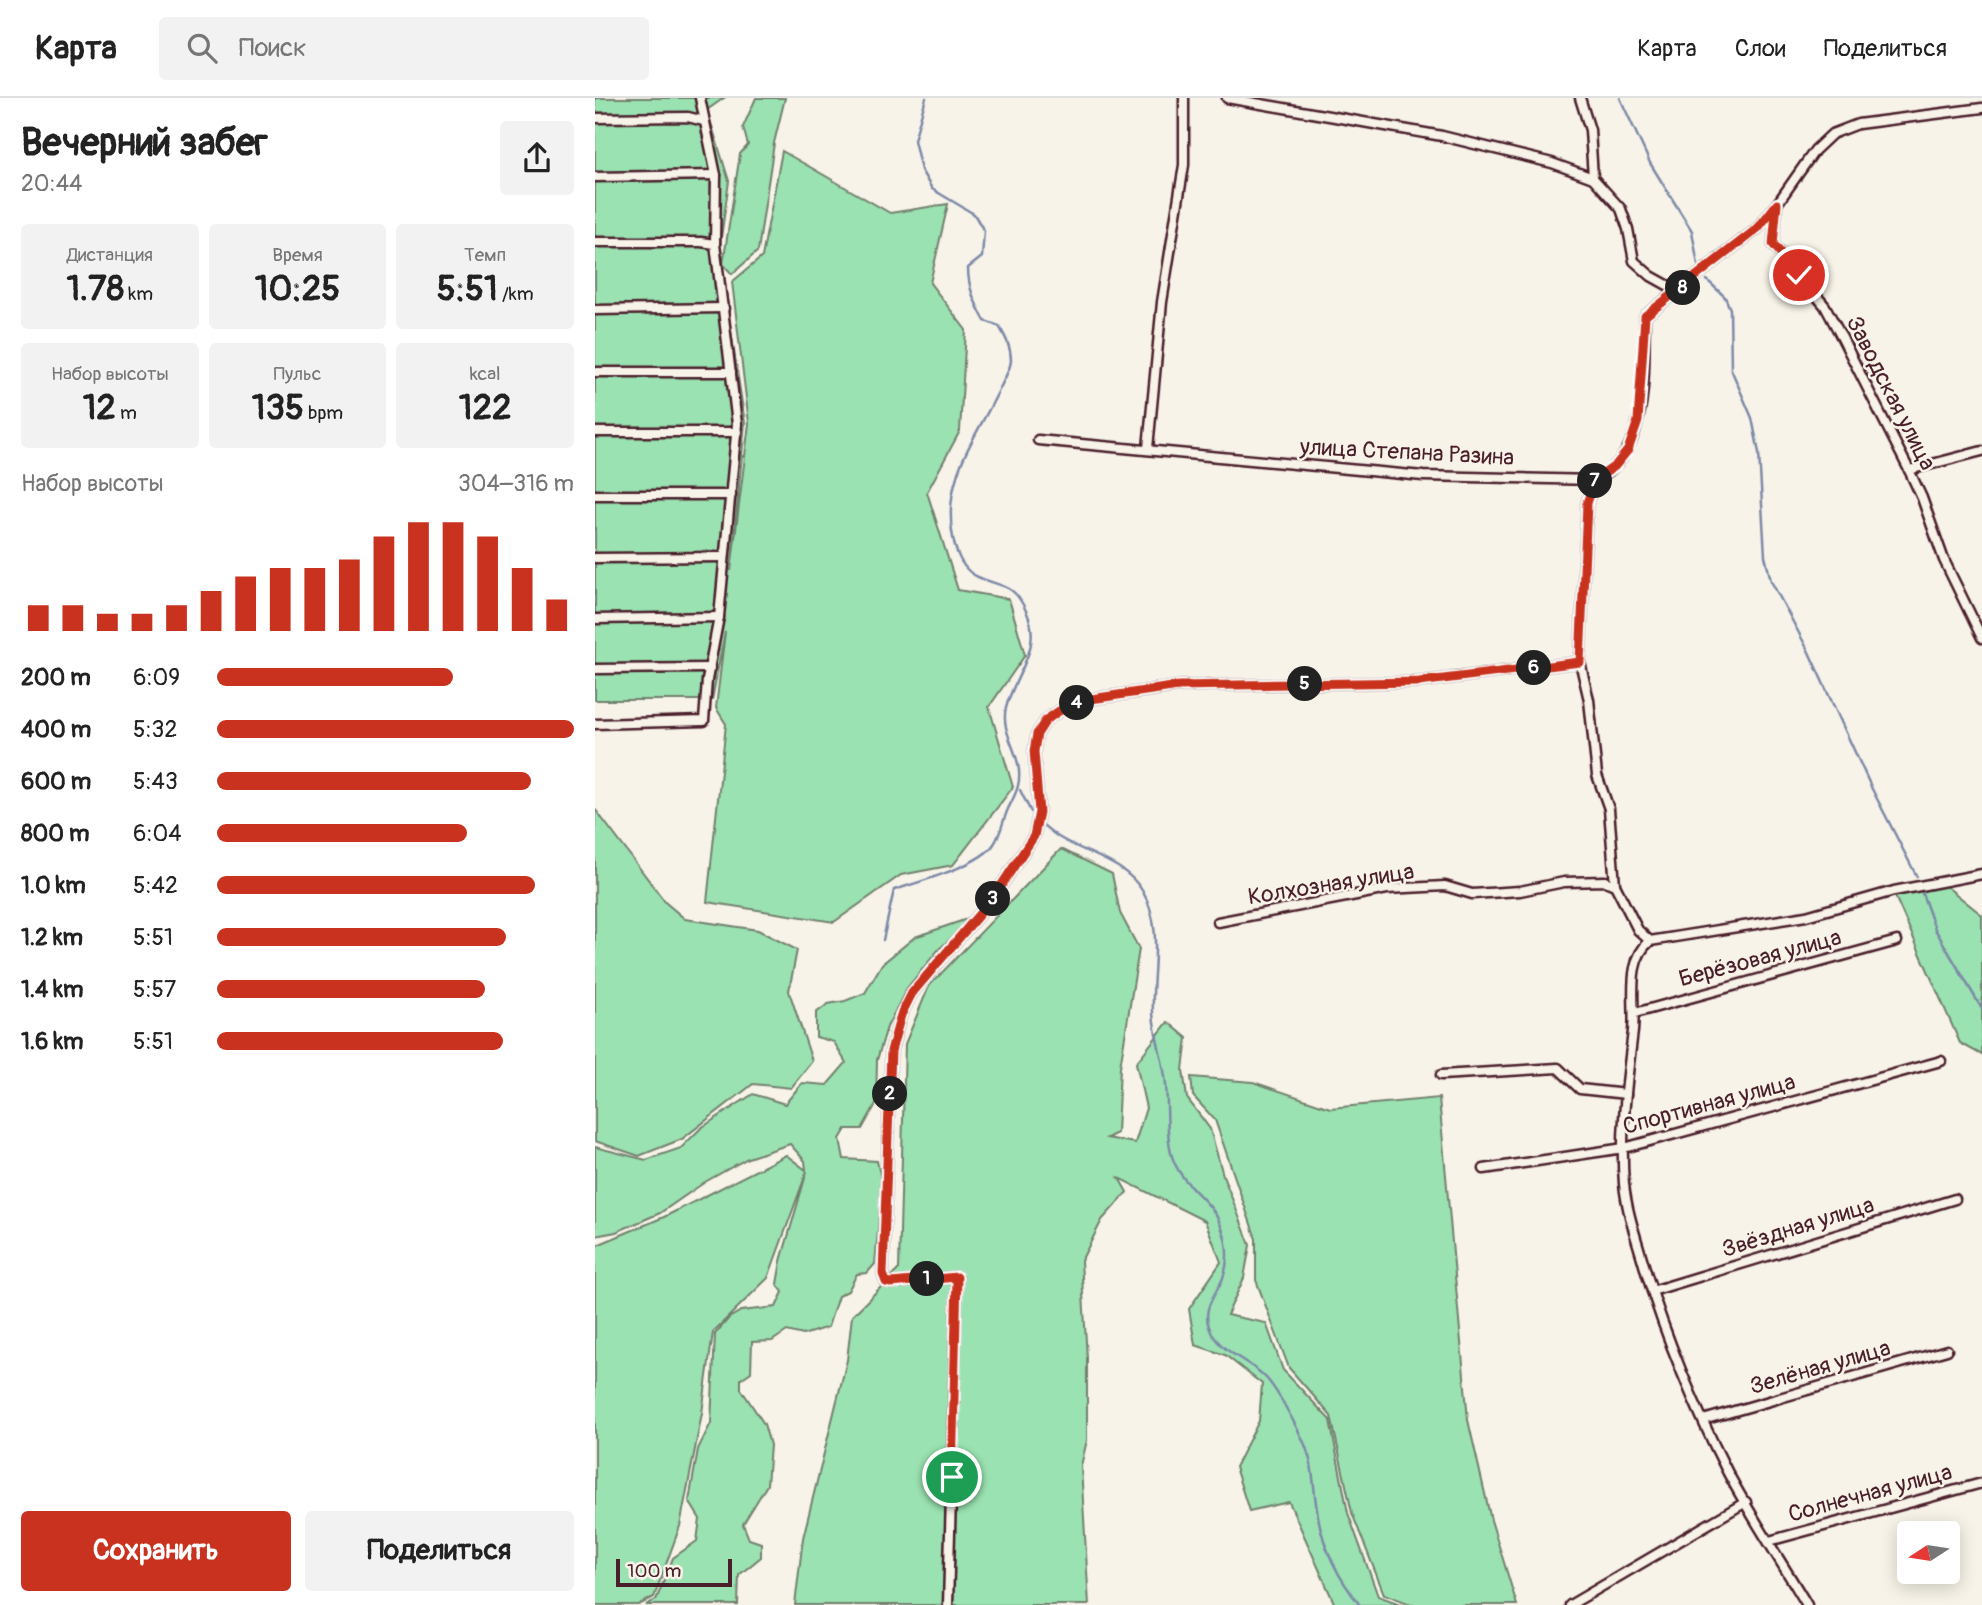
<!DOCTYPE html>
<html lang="ru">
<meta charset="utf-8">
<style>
body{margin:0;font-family:Pangolin,sans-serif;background:#f2f2f2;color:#222;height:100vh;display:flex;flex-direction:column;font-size:26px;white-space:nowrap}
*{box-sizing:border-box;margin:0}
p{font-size:23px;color:#767676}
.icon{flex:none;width:38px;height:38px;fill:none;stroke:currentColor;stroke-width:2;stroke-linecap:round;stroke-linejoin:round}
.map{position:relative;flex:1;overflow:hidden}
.side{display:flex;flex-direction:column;background:#fff;width:595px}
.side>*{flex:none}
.needle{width:46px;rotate:258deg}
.fabs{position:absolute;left:1302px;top:1423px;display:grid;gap:14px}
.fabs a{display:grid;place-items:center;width:63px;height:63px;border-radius:7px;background:#fff;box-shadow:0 4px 18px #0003;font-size:35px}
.scale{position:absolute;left:21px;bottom:18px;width:116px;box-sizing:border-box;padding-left:7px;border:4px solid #4a1f2b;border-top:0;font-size:19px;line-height:24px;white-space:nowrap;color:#4a1f2b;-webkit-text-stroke:5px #f7f3e8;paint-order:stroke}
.pin{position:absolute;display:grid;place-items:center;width:60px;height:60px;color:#fff;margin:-30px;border:4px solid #fff;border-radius:50%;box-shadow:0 2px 7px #0007}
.km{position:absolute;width:35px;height:35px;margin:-18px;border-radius:50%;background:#222;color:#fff;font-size:19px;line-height:35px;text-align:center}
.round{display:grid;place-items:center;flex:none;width:74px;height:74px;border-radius:7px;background:#f2f2f2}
.summary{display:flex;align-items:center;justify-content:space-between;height:119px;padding:0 21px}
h1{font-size:38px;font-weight:700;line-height:52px}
.metrics{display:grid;grid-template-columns:repeat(3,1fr);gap:10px;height:119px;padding:7px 21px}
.metrics div{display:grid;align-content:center;border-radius:7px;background:#f2f2f2;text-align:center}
.metrics b{font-size:35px;font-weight:700}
.metrics small{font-size:19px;font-weight:400}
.metrics p{font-size:19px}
.chart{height:196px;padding:14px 21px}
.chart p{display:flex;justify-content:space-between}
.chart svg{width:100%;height:126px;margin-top:7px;stroke:#c8321e;stroke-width:6}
.button{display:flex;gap:14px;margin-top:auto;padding:14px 21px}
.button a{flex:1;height:80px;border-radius:7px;background:#c8321e;color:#fff;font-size:28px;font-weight:700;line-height:80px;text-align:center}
.button a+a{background:#f2f2f2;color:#222}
ul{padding:0 21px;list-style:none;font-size:23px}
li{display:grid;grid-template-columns:112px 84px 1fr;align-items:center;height:52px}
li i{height:18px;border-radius:9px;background:#c8321e}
header{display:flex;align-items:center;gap:42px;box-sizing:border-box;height:98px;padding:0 35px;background:#fff;border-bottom:2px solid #e0e0e0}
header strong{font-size:33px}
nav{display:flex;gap:38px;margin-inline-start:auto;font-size:24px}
.search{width:490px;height:63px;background:#f2f2f2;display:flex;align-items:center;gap:18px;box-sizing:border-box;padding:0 24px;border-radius:7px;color:#767676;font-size:26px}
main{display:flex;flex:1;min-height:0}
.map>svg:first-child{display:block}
.green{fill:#9ae2b1;stroke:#72806e;stroke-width:2}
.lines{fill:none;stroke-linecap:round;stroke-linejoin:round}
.stream{stroke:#7d89a8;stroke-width:2.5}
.minor-casing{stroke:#4a1f2b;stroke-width:13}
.minor{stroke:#f7f3e8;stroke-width:8}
.route-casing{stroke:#fff;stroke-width:14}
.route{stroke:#c8321e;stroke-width:9}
.labels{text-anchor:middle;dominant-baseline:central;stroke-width:5;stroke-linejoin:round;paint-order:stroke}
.street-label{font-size:23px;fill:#4a1f2b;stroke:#f7f3e8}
</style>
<header>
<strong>Карта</strong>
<div class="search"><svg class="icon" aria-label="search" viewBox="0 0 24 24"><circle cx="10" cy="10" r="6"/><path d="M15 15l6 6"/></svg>Поиск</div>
<nav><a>Карта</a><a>Слои</a><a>Поделиться</a></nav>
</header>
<main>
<section class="side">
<div class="summary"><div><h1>Вечерний забег</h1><p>20:44</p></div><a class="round"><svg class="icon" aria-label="share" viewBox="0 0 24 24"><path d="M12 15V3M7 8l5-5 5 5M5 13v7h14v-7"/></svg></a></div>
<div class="metrics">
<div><p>Дистанция</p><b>1.78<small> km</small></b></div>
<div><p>Время</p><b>10:25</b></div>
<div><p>Темп</p><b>5:51<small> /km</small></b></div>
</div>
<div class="metrics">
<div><p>Набор высоты</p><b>12<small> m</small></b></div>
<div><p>Пульс</p><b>135<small> bpm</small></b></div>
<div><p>kcal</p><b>122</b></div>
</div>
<div class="chart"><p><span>Набор высоты</span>304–316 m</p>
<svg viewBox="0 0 160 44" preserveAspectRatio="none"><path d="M5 44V35M15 44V35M25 44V38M35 44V38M45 44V35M55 44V30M65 44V25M75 44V22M85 44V22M95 44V19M105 44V11M115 44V6M125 44V6M135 44V11M145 44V22M155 44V33"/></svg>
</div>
<ul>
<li><b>200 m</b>6:09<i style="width:66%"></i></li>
<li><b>400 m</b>5:32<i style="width:100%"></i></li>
<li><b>600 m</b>5:43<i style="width:88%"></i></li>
<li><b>800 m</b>6:04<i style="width:70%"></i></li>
<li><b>1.0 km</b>5:42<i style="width:89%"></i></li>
<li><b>1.2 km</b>5:51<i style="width:81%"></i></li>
<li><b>1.4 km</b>5:57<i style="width:75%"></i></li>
<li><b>1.6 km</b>5:51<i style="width:80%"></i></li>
</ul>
<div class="button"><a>Сохранить</a><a>Поделиться</a></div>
</section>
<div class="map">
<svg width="1387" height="1507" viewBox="0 0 1387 1507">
<rect width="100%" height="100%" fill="#f7f3e8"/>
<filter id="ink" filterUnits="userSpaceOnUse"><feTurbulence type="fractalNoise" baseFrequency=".0143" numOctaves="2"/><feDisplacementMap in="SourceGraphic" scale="14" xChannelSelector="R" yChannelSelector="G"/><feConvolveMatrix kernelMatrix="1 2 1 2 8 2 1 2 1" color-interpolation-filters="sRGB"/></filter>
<g filter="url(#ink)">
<g class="green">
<polygon points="0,0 129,0 112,12 134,83 124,154 150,325 136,473 154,325 137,184 167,159 187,53 295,115 353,106 335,185 371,232 365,333 332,394 363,492 414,501 430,557 394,609 418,689 358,767 306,777 239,824 112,804 131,626 121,610 130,534 117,602 0,602"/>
<polygon points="161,0 190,0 179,45 163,153 137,176 128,166 145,56 153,47 148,29"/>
<polygon points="0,711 71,805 90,821 163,832 202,852 194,893 217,963 196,990 158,986 87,1041 44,1058 0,1043"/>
<polygon points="466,751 517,776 525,815 544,851 525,969 522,1035 512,1040 540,1045 551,1010 541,965 573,924 592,940 588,972 592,1000 615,1031 628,1077 655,1147 649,1180 632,1217 671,1225 688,1272 735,1322 753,1415 783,1498 808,1507 740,1507 694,1404 654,1413 640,1369 664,1323 667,1286 630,1257 600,1247 594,1211 626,1164 610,1123 524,1080 532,1094 507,1122 486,1163 492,1260 492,1342 486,1368 494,1507 200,1507 208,1440 252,1262 257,1218 304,1171 310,946 334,888"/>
<polygon points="1351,788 1387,817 1387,957 1365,945 1299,796"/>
<polygon points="372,821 368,830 344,851 312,890 292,929 282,962 281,1006 267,1031 251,1031 245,1041 249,1061 282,1063 287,1086 280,1166 272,1175 262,1176 253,1193 243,1198 233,1229 208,1237 192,1233 177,1243 157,1244 156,1274 146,1281 146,1291 169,1326 175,1347 172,1387 148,1426 154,1441 166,1445 166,1459 144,1477 143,1507 51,1507 61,1502 78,1460 102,1443 105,1421 94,1403 103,1351 116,1325 120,1236 134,1220 146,1213 181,1209 188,1194 182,1186 186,1163 212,1073 173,1180 118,1234 107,1315 85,1428 59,1499 44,1507 0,1507 0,1148 69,1119 191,1057 211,1072 210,1063 195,1046 153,1060 110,1084 65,1115 21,1134 0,1138 0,1049 51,1062 86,1050 106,1030 158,996 190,1006 207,985 232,987 251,965 239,944 221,939 221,915 233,906 250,903 270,895 287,866 320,839"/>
<polygon points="596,979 658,984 735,1010 844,1000 873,1322 896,1422 922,1507 818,1507 789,1496 757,1415 736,1318 694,1270 661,1182 661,1141 620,1022 598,998"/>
</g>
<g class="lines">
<g class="stream">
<polyline points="1025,0 1055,65 1097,133 1103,167"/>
<polyline points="1112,182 1130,199 1135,211 1136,271 1157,320 1164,355 1170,458 1176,483 1213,552 1277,691 1322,779"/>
<polyline points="425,692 436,714"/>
<path d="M444,724C451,729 458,736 465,740C493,757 531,764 548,794C569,831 556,874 558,914C559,938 569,962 571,987C573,1009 571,1034 576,1055C585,1089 616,1099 626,1128C633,1145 634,1163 628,1180C621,1197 607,1209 614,1229C623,1255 656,1262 672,1281C685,1296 696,1319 705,1336C720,1365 717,1382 722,1412C727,1448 743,1480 765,1507"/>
<polyline points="1327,795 1340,831 1387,911"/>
<path d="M288,842L299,792C324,784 386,767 399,746C406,736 408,722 413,711C421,695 427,685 423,666C419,647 406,630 411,610C419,577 448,551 432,515C419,484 407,490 383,479C359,469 355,431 356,409C359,364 385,332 404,292C408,284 415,272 416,263C416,249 411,240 404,228L390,223C380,205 373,190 373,170L387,159L389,133L379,116L337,91L326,72L319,42L331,0"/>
</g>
<g class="minor-casing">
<g id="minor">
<polyline points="632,0 847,38 957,65 998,80 1026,111 1033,131 1039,163 1056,178 1083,193"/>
<polyline points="985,0 995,32 998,80"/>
<polyline points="1387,10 1263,26 1237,36 1220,52 1182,106 1178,146 1230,208 1247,240 1314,372 1327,400 1349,462 1387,540"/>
<polyline points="0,20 93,19 109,23"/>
<polyline points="0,79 121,77"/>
<polyline points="0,144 106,144 120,146"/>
<polyline points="0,212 129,210"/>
<polyline points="0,274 136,274"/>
<polyline points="0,334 142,334"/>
<path d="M443,342L828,378L1000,382C1057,356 1048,269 1050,218L1163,130L1182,106"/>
<polyline points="553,350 567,204 589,67 589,0"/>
<polyline points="1314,372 1387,353"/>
<path d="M1000,382L992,405L985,564L994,602L1002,677L1014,711L1020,787L1043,832L1055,843C1030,864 1041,903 1038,933C1032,983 1025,1035 1029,1086C1032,1116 1043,1145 1051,1174C1072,1243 1100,1310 1133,1375C1157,1420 1186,1463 1212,1507"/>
<polyline points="0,397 136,397"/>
<polyline points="0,460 129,459"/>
<polyline points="0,521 124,519"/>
<polyline points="0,571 115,570"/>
<polyline points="0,626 109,623 112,582 124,519 142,326 120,146 121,77 105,0"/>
<polyline points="623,824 792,791 850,788 877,796 925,793 969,784 1010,783 1020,787"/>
<polyline points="1055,843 1211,818 1299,793 1387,776"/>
<polyline points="1040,915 1302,843"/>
<polyline points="846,977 963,970 985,991 1031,996"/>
<polyline points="889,1071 1029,1050 1346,963"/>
<polyline points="1057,1193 1360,1101"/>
<polyline points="1108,1322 1352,1252"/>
<polyline points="1174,1443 1387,1385"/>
<polyline points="353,1507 362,1179 296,1185 291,1184 288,1176 296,953 306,917 317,895 398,800 439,738 444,714 439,653 442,636 451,622 464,613 496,601 585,588 824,584 985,564"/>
<polyline points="975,1507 1151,1404"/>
</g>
</g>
<use href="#minor" class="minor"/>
</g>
</g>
<g class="lines" filter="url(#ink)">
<g class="route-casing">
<polyline id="route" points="357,1379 362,1179 296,1185 291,1184 288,1176 296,953 306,917 317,895 398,800 439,738 444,714 439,653 442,636 451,622 464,613 496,601 584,588 824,584 985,564 992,405 1000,382 1020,368 1033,352 1043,323 1050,218 1163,130 1182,106 1178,146 1204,177"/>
</g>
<use href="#route" class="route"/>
</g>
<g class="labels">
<g class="street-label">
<text transform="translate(1296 295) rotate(63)">Заводская улица</text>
<text transform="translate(812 354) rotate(3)">улица Степана Разина</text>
<text transform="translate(736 786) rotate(-9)">Колхозная улица</text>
<text transform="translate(1165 860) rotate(-15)">Берёзовая улица</text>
<text transform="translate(1114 1006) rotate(-15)">Спортивная улица</text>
<text transform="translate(1203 1129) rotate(-17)">Звёздная улица</text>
<text transform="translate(1225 1269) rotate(-16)">Зелёная улица</text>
<text transform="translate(1275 1395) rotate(-15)">Солнечная улица</text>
</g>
</g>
</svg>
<div class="fabs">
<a><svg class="needle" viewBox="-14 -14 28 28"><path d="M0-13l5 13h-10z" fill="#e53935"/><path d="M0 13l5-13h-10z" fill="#767676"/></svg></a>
</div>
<div class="scale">100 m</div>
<div class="pin" style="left:357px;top:1379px;background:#1e9e55"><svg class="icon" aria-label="arrive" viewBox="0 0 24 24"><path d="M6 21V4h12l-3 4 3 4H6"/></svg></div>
<div class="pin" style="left:1204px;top:177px;background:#d93025"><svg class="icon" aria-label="check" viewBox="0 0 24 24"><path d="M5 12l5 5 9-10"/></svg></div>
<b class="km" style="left:332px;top:1181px">1</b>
<b class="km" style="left:295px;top:996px">2</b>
<b class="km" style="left:398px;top:801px">3</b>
<b class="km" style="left:482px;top:605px">4</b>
<b class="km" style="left:710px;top:586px">5</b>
<b class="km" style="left:939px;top:570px">6</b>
<b class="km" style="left:1000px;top:383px">7</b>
<b class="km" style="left:1088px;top:190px">8</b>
</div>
</main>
